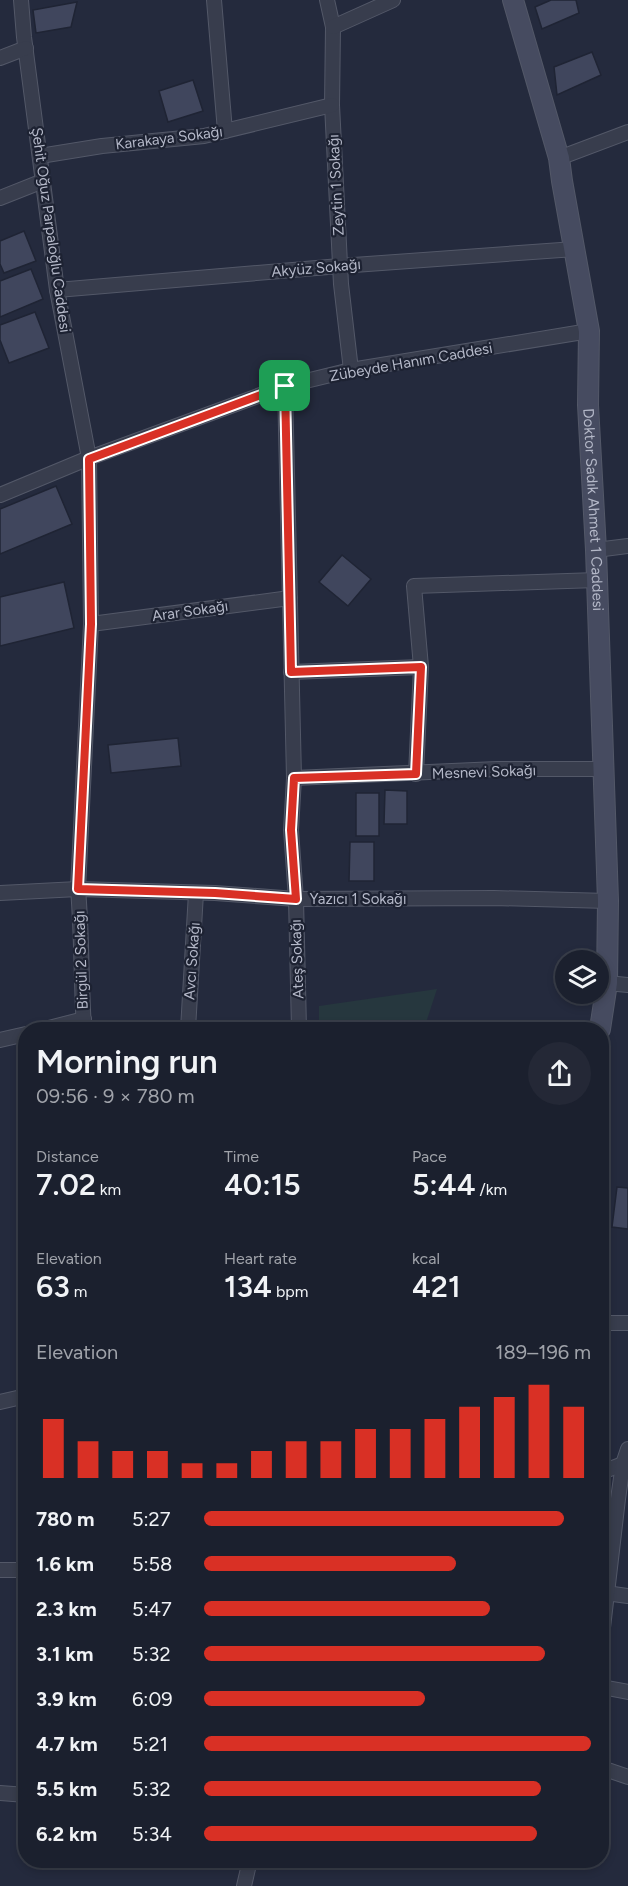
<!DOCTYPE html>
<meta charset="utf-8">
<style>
body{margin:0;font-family:Figtree,sans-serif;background:#242836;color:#f1f3f6;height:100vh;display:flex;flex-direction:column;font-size:22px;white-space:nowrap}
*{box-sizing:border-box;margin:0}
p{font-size:20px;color:#a0a3aa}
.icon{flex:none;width:33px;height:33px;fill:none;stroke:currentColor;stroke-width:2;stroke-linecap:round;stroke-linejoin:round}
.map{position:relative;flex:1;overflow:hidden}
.side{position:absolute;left:18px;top:1022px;width:591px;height:846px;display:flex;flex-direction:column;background:#1b202e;border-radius:24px;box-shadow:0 3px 9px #0003,0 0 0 2px #393e4a}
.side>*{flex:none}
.tools{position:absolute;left:555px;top:950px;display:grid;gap:12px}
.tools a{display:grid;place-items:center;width:54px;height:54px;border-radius:50%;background:#1b202e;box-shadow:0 3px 9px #0003,0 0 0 2px #393e4a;font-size:30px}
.pin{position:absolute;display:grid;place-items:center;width:51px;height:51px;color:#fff;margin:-26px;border-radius:12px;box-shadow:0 3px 9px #0006}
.round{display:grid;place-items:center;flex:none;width:63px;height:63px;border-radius:32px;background:#242836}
.summary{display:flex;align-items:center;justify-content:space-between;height:102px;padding:0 18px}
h1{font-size:33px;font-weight:600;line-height:45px}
.stats{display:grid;grid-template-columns:repeat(3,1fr);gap:9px;height:102px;padding:6px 18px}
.stats div{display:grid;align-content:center}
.stats b{font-size:30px;font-weight:600}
.stats small{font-size:16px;font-weight:400}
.stats p{font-size:16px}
.chart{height:168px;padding:12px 18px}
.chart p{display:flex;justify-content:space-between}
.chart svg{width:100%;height:108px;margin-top:6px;stroke:#d93025;stroke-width:6}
ul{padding:0 18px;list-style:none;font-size:20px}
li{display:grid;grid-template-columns:96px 72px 1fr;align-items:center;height:45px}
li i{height:15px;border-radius:8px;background:#d93025}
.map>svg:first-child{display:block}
.green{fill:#26373e}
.building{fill:#40465d;stroke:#1f2434;stroke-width:1.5}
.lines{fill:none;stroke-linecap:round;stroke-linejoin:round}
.street-casing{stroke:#535868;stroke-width:16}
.secondary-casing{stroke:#535868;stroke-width:22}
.street{stroke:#383d4d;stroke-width:14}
.secondary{stroke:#464b60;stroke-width:20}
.route-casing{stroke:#fff;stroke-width:12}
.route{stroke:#d93025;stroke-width:8}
.labels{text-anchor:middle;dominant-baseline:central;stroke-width:4.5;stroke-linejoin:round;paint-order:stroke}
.street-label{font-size:15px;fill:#b4b8c8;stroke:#1d2232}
</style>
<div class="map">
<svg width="628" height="1886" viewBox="0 0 628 1886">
<rect width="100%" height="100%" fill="#242a3d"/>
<polygon class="green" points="437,989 424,1029 319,1029 319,1006"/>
<g class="building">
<polygon points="551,0 576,0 579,13 542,29 535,7"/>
<polygon points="77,2 71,27 36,33 33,10"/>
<polygon points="592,52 601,75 557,95 554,67"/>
<polygon points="193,80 203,111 168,122 159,91"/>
<polygon points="24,231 36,261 4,273 0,264 0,241"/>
<polygon points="31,269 43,299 0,317 0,281"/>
<polygon points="35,312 49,348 9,363 0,340 0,325"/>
<polygon points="56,486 72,524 0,554 0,509"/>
<polygon points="342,555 371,579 348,606 319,582"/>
<polygon points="64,582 74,628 0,646 0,597"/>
<polygon points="178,738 181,766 111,773 108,745"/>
<polygon points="385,790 407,791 407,824 384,824"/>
<rect x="356" y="793" width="23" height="43"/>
<polygon points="350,842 374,842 374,881 349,881"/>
<polygon points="617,1187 628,1188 628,1229 612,1227"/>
</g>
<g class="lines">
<g class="street-casing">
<g id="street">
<path d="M21,0L24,37L57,290L89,458L91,624L78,889C82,935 81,982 84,1029"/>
<polyline points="214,0 225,131"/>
<polyline points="327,0 333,27 332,105 341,284 351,370"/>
<polyline points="333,27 393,0"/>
<polyline points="0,58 26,48"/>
<polyline points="40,156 102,146 204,136 332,105"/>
<polyline points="559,158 628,132"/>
<polyline points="0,198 43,181"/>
<polyline points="57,290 340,266 575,249"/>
<polyline points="285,386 294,778 291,830 296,899 299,1029"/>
<polyline points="0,495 89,458 285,386 351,370 589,331"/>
<polyline points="596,550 628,546"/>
<polyline points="91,624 290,598"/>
<polyline points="291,672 421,667"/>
<polyline points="416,774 421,667 414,586 597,580"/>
<polyline points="294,778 497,769 602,769"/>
<polyline points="0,893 78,889 215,893 296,899 494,898 608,901"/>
<polyline points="607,983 628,985"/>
<polyline points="45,1029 84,1019"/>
<polyline points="188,1029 196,893"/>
<polyline points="0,1040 26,1034"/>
<polyline points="602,1323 628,1323"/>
<polyline points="0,1402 26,1396"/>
<polyline points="602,1472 623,1464"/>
<polyline points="0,1570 26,1570"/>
<polyline points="606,1593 628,1596"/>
<polyline points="602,1636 618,1499 623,1464 628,1449"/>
<polyline points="602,1687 628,1692"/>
<polyline points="602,1768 628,1777"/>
<polyline points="0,1793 26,1795"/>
<polyline points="244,1886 250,1860"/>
</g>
</g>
<g class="secondary-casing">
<g id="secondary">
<path id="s1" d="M513,0L559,158L562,181L589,331L588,405L596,550L608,901L607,983L600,1029"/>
</g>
</g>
<use href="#street" class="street"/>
<use href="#secondary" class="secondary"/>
</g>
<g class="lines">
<g class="route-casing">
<polygon id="route" points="285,386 291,672 421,667 416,774 294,778 291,830 296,899 215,893 78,889 91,624 89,459"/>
</g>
<use href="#route" class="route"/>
</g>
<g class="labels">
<g class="street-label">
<text transform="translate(169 138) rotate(-7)">Karakaya Sokağı</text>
<text transform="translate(336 185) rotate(-93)">Zeytin 1 Sokağı</text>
<text transform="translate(51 230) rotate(82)">Şehit Oğuz Parpaloğlu Caddesi</text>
<text transform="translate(316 268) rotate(-5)">Akyüz Sokağı</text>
<text transform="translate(411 362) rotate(-10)">Zübeyde Hanım Caddesi</text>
<text stroke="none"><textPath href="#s1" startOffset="519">Doktor Sadık Ahmet 1 Caddesi</textPath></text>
<text transform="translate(190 611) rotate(-8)">Arar Sokağı</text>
<text transform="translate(484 772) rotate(-2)">Mesnevi Sokağı</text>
<text x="358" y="899">Yazıcı 1 Sokağı</text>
<text transform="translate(297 959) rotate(-92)">Ateş Sokağı</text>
<text transform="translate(81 960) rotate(-92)">Birgül 2 Sokağı</text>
<text transform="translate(192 961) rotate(-86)">Avcı Sokağı</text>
</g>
</g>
</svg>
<div class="tools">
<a><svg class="icon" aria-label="layers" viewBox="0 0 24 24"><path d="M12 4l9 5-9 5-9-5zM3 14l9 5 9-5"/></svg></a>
</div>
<div class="pin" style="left:285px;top:386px;background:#1e9e55"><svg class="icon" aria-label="arrive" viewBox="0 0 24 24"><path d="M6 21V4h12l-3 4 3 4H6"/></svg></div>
<section class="side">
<div class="summary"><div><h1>Morning run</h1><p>09:56 · 9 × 780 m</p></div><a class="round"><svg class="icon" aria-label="share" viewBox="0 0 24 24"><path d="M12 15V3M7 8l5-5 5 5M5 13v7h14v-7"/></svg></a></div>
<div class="stats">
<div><p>Distance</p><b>7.02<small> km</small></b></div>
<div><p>Time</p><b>40:15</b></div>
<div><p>Pace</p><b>5:44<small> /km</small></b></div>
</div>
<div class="stats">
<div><p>Elevation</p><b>63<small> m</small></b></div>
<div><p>Heart rate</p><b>134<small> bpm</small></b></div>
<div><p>kcal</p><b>421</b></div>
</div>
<div class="chart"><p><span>Elevation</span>189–196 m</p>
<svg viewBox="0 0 160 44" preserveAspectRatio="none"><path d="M5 44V20M15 44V29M25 44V33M35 44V33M45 44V38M55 44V38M65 44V33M75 44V29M85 44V29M95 44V24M105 44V24M115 44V20M125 44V15M135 44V11M145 44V6M155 44V15"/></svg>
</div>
<ul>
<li><b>780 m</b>5:27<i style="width:93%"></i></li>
<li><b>1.6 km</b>5:58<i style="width:65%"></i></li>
<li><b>2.3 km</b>5:47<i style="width:74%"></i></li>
<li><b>3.1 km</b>5:32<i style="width:88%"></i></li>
<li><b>3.9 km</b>6:09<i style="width:57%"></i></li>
<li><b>4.7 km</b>5:21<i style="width:100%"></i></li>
<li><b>5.5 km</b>5:32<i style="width:87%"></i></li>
<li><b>6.2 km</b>5:34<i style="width:86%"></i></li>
</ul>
</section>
</div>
